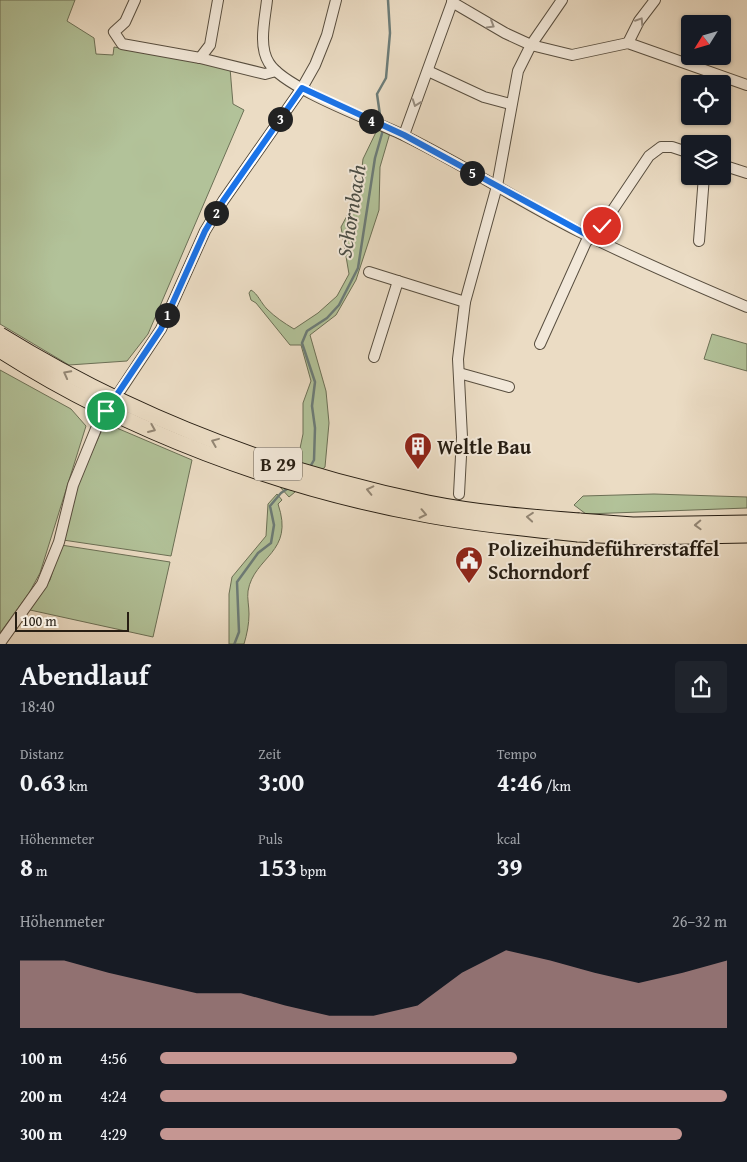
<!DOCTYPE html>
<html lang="de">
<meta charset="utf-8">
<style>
body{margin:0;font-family:"Gentium Book Plus",serif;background:#20242c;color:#f1f3f6;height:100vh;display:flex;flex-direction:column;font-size:19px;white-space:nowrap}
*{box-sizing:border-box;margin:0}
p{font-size:16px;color:#9ea1a6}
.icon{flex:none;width:28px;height:28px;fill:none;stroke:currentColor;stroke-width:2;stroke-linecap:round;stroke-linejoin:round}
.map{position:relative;height:644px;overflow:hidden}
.side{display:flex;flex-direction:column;background:#171b24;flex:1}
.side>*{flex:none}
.needle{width:32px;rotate:233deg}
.buttons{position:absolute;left:681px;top:15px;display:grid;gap:10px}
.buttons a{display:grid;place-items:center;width:50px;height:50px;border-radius:5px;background:#171b24;box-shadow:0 1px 4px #0004;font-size:25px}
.scale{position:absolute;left:15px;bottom:12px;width:114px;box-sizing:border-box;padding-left:5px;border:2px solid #271e13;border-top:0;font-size:14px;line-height:18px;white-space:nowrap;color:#271e13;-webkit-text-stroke:4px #f2e8d9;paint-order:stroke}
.pin{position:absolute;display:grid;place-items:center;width:42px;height:42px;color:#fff;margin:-21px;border:2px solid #fff;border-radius:50%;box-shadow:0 1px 5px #0007}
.km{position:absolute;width:25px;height:25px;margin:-12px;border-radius:50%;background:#222;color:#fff;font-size:14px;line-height:25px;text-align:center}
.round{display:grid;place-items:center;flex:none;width:52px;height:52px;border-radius:5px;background:#20242c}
.headline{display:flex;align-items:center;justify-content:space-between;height:85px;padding:0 20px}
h1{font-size:28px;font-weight:600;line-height:38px}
.stats{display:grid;grid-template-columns:repeat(3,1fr);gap:8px;height:85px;padding:5px 20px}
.stats div{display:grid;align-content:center}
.stats b{font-size:25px;font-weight:600}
.stats small{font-size:14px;font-weight:400}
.stats p{font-size:14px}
.chart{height:140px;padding:10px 20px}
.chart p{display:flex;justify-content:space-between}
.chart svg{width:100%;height:90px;margin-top:5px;fill:#c59692;opacity:.7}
ul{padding:0 20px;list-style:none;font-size:16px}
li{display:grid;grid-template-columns:80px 60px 1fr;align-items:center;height:38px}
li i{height:12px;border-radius:6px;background:#c59692}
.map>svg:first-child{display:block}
.green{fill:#b2c299;stroke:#6c7056}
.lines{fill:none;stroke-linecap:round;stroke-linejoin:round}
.stream{stroke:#6c7c78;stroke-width:2.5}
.minor-casing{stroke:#584e3f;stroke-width:12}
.highway-casing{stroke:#271e13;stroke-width:17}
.minor{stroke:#f2e8d9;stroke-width:10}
.highway{stroke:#ebdcc4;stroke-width:15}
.highway-bridge-casing{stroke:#271e13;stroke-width:17;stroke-linecap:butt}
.highway-bridge{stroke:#ebdcc4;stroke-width:15}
.oneway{stroke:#978d80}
.oneway2{stroke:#938674}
.route-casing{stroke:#fff;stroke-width:10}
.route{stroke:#1a73e8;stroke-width:6}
.labels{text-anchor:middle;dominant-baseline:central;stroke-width:4;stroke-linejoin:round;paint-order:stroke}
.shield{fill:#f2e8d9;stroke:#645b4e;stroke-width:1}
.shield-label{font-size:19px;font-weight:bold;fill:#271e13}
.poi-label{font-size:20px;font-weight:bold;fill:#271e13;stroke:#f2e8d9;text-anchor:start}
.water-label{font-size:21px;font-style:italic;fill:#4a4d45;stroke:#f2e8d9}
</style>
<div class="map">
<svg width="747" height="645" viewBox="0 0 747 645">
<rect width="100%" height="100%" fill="#ebdcc4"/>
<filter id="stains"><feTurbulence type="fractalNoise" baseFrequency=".004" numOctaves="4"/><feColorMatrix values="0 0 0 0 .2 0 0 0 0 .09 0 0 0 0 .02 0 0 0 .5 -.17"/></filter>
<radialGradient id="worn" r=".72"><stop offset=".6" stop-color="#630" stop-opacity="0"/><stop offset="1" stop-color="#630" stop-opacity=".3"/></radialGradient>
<g class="green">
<polygon points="0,0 75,0 67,21 94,38 96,54 113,55 114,47 230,68 233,104 244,110 148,334 127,361 69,365 0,324"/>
<path d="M378,128L390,133L380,167L379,210L356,280L336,315L310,335L326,391L329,423L325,467L289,497L280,487L298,458L303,434V403L311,381L301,345H290L256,303L251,300L249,293L251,290C258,294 261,303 267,309C275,317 284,323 294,329L318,313L337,296L349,274L341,227L359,193L363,159Z"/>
<polygon points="712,334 747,344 747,371 704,359"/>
<polygon points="0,370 71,409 86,426 40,573 29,593 0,633"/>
<polygon points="105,423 192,460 171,556 63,540 74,492"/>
<path d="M277,494L282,500L278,504C295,553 254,556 248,591C247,598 249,606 249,614C249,624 247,634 244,644H229V594L232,577L266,536L268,504Z"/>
<polygon points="654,494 747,497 747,508 586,514 574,505 583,496"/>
<polygon points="61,545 170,562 153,637 30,610 50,580"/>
</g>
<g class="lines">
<g class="stream">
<polyline points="381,122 377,94 386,78 390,33 388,0"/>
<polyline points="310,467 314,460 315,428 312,406 315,382 302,343 307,331 327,318 339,305 358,268 375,158 383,130"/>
<polyline points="234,645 239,632 237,582 258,553 271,543 274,525 270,506 281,493 290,487"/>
</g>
<g class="minor-casing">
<g id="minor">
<polyline points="135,0 125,22 114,32 122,44 200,58 265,74 276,71"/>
<path d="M267,0C265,19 258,46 269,63C285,89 375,121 405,136C464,165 519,201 578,231C633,258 690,283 747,307"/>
<polyline points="452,2 505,33 531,45 572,55 628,43 747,85"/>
<polyline points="628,43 639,21 655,0"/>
<polyline points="200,58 210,45 218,0"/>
<polyline points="428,71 484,97 510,104"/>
<polyline points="404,135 453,0"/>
<polyline points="722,165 747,173"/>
<polyline points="699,241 704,176"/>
<polyline points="369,272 465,302"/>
<polyline points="540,344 586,242 602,226 649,156 661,147 672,147 690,153"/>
<polyline points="374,357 398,281"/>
<polyline points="459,373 509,387"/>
<polyline points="459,494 462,437 458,359 465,302 497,186 518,71 531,45 562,0"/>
<polyline points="0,643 42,584 59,542 73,485 98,424 161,329 205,231 223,201 302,88 315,65 327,35 336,0"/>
</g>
</g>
<g class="highway-casing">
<g id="highway">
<polyline points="579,521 633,525 747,523"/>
<polyline points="578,534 642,537 747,535"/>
</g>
</g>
<use href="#minor" class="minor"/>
<use href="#highway" class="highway"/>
<g class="highway-bridge-casing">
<g id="highway-bridge">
<path d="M0,335C131,416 277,472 428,503C478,513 528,517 579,521"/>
<path d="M0,350C126,431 281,489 428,515C478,524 527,529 578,534"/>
</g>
</g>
<use href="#highway-bridge" class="highway-bridge"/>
</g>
<defs><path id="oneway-chevron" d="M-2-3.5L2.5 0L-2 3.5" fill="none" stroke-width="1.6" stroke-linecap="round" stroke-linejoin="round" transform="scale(1.25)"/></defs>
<g class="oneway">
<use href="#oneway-chevron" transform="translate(640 21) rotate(-57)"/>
<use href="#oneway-chevron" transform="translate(491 25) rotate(31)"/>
<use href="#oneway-chevron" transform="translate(416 103) rotate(110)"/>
</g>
<g class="oneway2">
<use href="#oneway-chevron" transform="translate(67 374) rotate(-152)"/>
<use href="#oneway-chevron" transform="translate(152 429) rotate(23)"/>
<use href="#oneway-chevron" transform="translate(215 442) rotate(-158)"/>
<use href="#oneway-chevron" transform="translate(370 490) rotate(-167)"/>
<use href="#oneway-chevron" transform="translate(423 514) rotate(12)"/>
<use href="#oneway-chevron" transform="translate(530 517) rotate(-175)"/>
<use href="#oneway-chevron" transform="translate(698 525) rotate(178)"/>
</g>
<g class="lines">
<g class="route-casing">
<polyline id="route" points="106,411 161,329 205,231 223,201 302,88 404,135 591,237 602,226"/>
</g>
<use href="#route" class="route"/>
</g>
<defs>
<g id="building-pin" transform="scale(1.4375)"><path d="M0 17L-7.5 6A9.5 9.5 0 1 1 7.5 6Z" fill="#8f2418" stroke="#f2e8d9"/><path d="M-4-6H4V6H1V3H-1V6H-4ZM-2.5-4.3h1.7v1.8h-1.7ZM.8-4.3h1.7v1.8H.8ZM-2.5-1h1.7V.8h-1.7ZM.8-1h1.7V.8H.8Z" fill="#fff"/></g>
<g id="civic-pin" transform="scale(1.4375)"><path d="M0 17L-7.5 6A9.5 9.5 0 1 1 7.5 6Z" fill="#8f2418" stroke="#f2e8d9"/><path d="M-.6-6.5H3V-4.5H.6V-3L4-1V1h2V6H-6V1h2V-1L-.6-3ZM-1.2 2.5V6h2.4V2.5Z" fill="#fff"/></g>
</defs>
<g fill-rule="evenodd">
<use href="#building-pin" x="418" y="446"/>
<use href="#civic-pin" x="469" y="560"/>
</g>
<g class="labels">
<rect class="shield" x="254" y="447.5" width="48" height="33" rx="4"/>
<g class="shield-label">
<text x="278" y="464">B 29</text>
</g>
<g class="poi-label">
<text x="437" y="446">Weltle Bau</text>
<text x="488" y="548">Polizeihundeführerstaffel<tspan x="488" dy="23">Schorndorf</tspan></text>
</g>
<g class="water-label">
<text transform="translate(351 211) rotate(-81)">Schornbach</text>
</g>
</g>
<rect width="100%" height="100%" filter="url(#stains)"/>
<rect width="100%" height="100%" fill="url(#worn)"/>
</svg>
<div class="buttons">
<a><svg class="needle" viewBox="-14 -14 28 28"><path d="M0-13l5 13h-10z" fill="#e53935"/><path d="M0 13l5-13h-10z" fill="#9ea1a6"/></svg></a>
<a><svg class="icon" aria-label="locate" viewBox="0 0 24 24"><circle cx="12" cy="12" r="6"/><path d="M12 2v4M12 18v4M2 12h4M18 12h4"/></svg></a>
<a><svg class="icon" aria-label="layers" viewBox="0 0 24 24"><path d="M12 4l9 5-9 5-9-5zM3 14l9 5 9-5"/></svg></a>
</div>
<div class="scale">100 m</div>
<div class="pin" style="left:106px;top:411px;background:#1e9e55"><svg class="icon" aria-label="arrive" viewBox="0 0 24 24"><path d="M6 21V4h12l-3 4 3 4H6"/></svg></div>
<div class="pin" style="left:602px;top:226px;background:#d93025"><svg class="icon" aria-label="check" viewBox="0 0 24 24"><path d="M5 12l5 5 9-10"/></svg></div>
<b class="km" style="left:167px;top:315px">1</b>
<b class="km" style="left:216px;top:213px">2</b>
<b class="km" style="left:280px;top:119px">3</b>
<b class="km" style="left:371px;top:121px">4</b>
<b class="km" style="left:472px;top:173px">5</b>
</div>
<section class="side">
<div class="headline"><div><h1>Abendlauf</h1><p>18:40</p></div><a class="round"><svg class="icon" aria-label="share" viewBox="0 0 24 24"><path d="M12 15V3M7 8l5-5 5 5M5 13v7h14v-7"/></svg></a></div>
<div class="stats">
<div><p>Distanz</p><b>0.63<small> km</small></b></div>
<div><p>Zeit</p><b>3:00</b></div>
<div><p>Tempo</p><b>4:46<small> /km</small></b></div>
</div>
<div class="stats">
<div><p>Höhenmeter</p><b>8<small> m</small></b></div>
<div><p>Puls</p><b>153<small> bpm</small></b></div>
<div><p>kcal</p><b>39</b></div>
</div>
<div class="chart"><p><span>Höhenmeter</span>26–32 m</p>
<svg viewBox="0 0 160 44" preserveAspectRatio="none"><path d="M0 44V11L10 11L20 17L30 22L40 27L50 27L60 33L70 38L80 38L90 33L100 17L110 6L120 11L130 17L140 22L150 17L160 11V44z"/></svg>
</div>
<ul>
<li><b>100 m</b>4:56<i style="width:63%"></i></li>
<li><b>200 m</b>4:24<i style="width:100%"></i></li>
<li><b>300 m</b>4:29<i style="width:92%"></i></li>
</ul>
</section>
